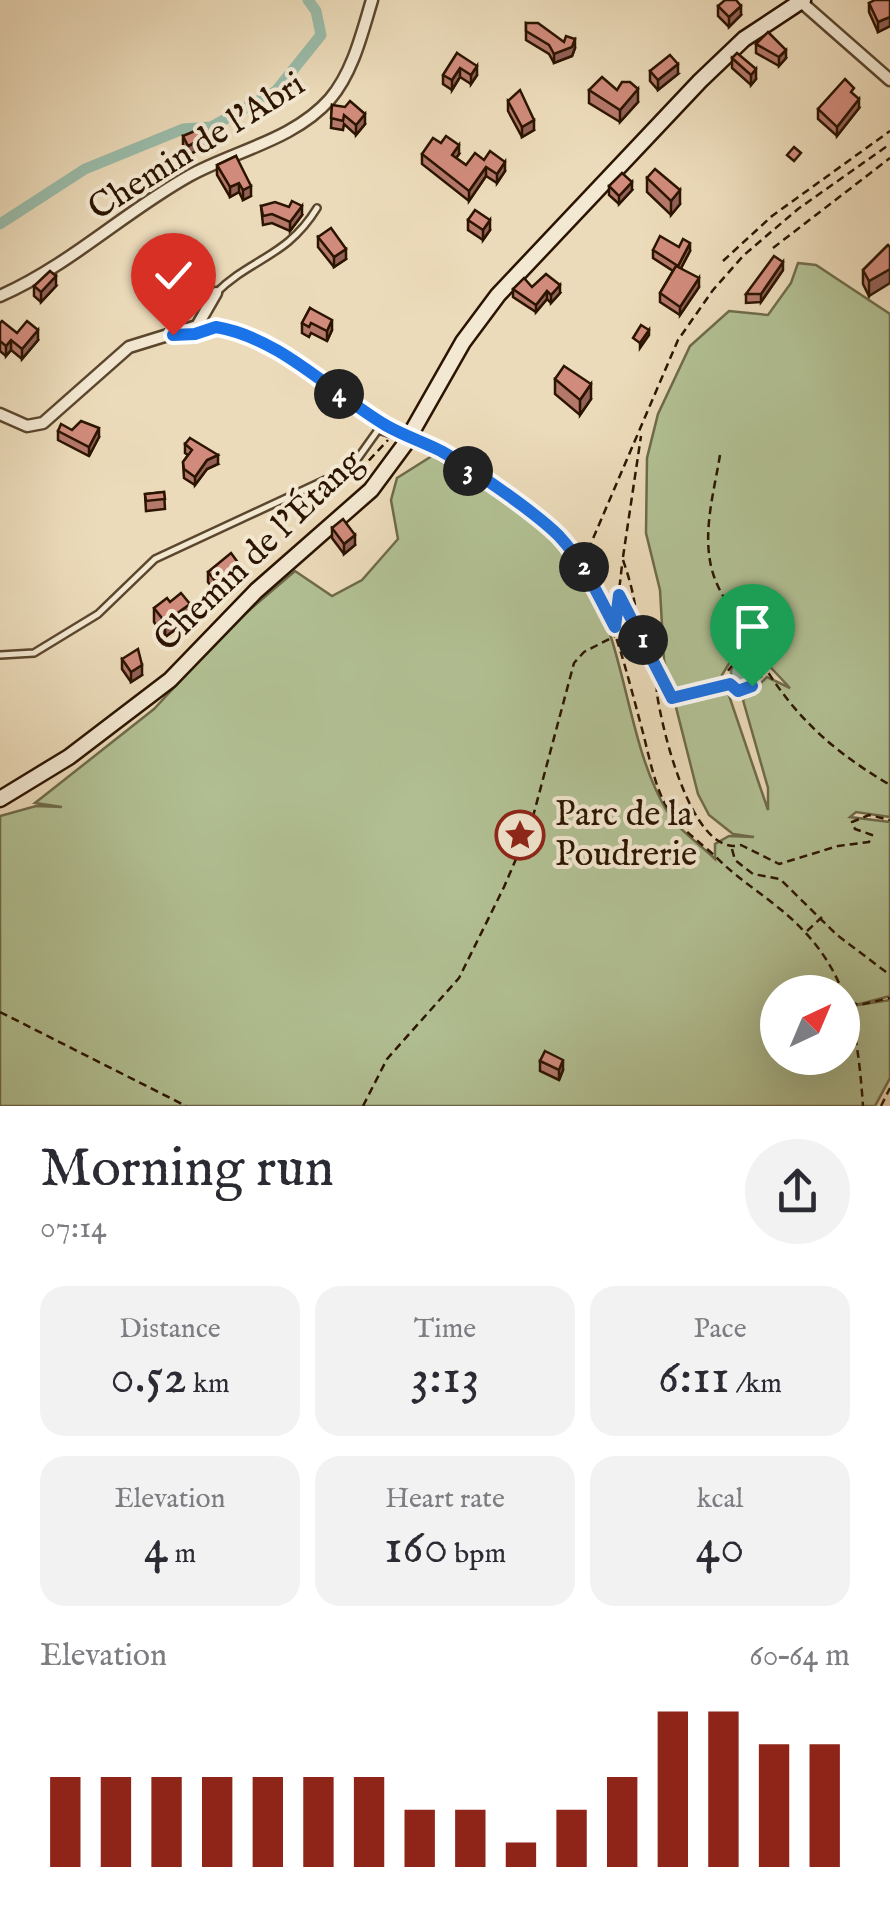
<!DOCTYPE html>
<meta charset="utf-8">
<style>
body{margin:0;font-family:"IM FELL English",serif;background:#f2f2f3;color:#2b2b33;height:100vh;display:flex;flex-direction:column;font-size:38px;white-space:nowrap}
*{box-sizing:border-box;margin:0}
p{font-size:32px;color:#7c7c81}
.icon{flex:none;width:55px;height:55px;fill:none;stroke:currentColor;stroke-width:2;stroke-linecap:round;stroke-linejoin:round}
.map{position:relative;height:1106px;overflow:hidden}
.details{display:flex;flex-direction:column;background:#fff;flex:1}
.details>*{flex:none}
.needle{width:65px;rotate:44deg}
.buttons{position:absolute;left:760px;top:975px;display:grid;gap:20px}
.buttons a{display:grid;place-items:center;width:100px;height:100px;border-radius:50%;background:#fff;box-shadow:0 10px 40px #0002;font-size:50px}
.pin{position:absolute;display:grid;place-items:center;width:85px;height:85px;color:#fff;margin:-102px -42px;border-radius:50% 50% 50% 0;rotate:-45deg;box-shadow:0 0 10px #0007}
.pin .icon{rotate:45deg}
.km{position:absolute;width:50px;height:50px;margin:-25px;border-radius:50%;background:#222;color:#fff;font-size:28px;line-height:50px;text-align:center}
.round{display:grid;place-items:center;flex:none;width:105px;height:105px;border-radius:52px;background:#f2f2f3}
.head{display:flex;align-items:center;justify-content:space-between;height:170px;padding:0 40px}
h1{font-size:55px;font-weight:600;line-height:75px}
.stats{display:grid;grid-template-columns:repeat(3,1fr);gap:15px;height:170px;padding:10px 40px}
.stats div{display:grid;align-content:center;border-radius:25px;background:#f2f2f3;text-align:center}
.stats b{font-size:50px;font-weight:600}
.stats small{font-size:28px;font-weight:400}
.stats p{font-size:28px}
.chart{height:280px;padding:20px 40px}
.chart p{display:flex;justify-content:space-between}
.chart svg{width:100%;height:180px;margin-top:10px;stroke:#8f2418;stroke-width:6}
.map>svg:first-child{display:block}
.green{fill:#b2c194;stroke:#6e6a4a;stroke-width:2.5;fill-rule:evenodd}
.water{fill:#9abcaa;stroke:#6e7966;stroke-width:2.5}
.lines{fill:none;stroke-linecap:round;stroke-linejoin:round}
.canal{stroke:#9abcaa;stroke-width:11}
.service-casing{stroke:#5b462e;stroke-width:10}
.minor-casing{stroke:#5b462e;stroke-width:15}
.secondary-casing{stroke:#2b1400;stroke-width:19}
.path{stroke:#2b1400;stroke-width:2.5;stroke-dasharray:8 5;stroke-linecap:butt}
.service{stroke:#f3e8d2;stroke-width:5}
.minor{stroke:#f3e8d2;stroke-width:10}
.secondary{stroke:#f3e8d2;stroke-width:14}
.wall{fill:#b4786b;stroke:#2b1400;stroke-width:2.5}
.shaded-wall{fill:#926157;stroke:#2b1400;stroke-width:2.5}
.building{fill:#d18b7c;stroke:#2b1400;stroke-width:2.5}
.route-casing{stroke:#fff;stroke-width:20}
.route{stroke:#1a73e8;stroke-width:12}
.labels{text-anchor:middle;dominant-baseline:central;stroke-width:8;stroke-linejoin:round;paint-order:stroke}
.street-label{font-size:35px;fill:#2b1400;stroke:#f3e8d2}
.poi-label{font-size:35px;fill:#2b1400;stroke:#f3e8d2;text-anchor:start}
</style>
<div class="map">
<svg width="890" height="1106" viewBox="0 0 890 1106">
<rect width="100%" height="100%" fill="#ecdbba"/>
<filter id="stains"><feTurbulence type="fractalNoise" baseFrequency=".002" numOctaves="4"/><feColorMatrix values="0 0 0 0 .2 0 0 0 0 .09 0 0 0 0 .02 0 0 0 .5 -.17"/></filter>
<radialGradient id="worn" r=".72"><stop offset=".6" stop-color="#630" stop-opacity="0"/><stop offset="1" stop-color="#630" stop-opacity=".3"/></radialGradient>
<path class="green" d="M798,263L816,265L890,314V817L856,812L850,817L890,822V996L852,1006L890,1000V1078L875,1106H0V816L36,806L62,807L35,803L154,709L232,625L295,571L332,596L362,580L398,539L391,500L397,478L432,456C484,488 554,524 584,575C627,645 626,743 667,811C677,829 700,844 715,859V844L729,836L754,837L733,834L709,815L698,794L664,660L660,590L646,533L647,458L658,414L690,346L729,311L768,315L791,283ZM744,639L790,688L767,677L743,700L768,788V810L722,675ZM778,992H842V1058H778Z"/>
<circle class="water" cx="742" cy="672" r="11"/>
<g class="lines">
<polyline class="canal" points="0,224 85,169 183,129 211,127 276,91 321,35 316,11 308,0"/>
<g class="service-casing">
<g id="service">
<path d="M216,293C251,258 287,257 317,208"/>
<polyline points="0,655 34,653 98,614 155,559 340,473 353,465 378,430 405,438"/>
</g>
</g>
<g class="minor-casing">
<g id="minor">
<polyline points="800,1 890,80"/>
<path d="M0,296C70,265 123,213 189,176C234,151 294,140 330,99C353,72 362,33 372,0"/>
<polyline points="0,414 27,426 43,423 129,347 197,326 216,293"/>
</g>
</g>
<g class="secondary-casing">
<polyline id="secondary" points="0,799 69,757 170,680 256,591 371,490 405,444 463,342 498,295 700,81 744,39 803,0"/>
</g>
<g class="path">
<polyline points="773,248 890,158"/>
<polyline points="723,261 772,216 890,131"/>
<path d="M209,329C249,315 347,401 382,423"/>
<path d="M419,444C450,454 476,476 503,495C603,563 612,618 642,729C649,755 654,786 668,809C678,827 701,843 716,857C735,876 755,889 775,905C847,961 857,1021 863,1106"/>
<path d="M720,455C714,492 702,533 712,570C718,593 733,610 744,631C782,703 819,743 890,785"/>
<polyline points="360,470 388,440"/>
<polyline points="623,557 641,436"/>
<path d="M623,560C632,586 635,601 638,627C641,642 654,656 657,670C659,678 656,686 657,694C662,729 692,858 741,845L779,864L838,846L869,842L872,835L855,829L852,822L869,815L890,820"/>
<polyline points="583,562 678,340 713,290 744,255 798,209 890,144"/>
<polyline points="619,596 641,638"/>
<polyline points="615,626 622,565"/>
<polyline points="749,644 727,672 738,691 765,674"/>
<polyline points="659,673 674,699 728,684"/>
<polyline points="732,849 735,860 753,874 780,879 837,935 890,975"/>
<polyline points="807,931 822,917"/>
<polyline points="850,1002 859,1005 890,998"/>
<polyline points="0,1012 186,1106"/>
<polyline points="363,1106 387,1059 459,978 504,887 531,824 574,663 584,652 615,636"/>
<polyline points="881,1106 890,1088"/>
</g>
<use href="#service" class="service"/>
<use href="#minor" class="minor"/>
<use href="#secondary" class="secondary"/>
</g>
<g class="wall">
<polygon points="890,0 890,26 878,32 869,12 869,3"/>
<polygon points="718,6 741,15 729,27 718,16"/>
<polygon points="526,23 575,48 572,56 554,63 549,54 526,40"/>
<polygon points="756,44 786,58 779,66 756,53"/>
<polygon points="457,53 477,75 471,84 460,77 452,90 443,84 443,75"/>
<polygon points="732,58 756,79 751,85 732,68"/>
<polygon points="650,71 678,74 658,90 650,81"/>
<polygon points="589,90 617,90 638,102 620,122 589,103"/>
<polygon points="508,101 534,130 522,137 508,111"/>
<polygon points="332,105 365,124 356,135 344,124 343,130 331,128"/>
<polygon points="859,108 837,136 818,119 818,109"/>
<polygon points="183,136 209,145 188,155 183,145"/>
<polygon points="422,154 459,154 456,158 466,165 484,160 505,171 497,183 486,176 469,201 422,164"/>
<polygon points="236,156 251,196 243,200 239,192 230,197 217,175 217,165"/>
<polygon points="647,178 680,204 671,215 647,192"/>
<polygon points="609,186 632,190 619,204 609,195"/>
<polygon points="261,206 302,215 290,231 272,223 263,225"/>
<polygon points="468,220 490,230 483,240 468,230"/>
<polygon points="318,237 346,259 334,267 318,247"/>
<polygon points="888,245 869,296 863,284 863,270"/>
<polygon points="679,247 690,251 681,268 699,287 680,315 660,302 660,293 673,271 653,258 653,250"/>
<polygon points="783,270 761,302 746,303 746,294"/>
<polygon points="166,274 192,283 191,312 184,310 184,299 166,284"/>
<polygon points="34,286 56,286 41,302 34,296"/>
<polygon points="532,287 560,293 551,303 547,299 536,312 513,297 513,289"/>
<polygon points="310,308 332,330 327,341 311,333 309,337 302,333 302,323"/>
<polygon points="0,323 17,333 38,340 22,359 11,350 6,356 0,351"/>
<polygon points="555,379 591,399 580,415 555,394"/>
<polygon points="72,430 99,437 89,456 58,440 58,431"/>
<polygon points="185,444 218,464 207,469 195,485 184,478 183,462 188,455 185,453"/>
<polygon points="164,492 165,509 146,511 145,494"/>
<polygon points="332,528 355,545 344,554 332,538"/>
<polygon points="208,572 239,574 216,592 208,582"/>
<polygon points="170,602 190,619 165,637 154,622 154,608"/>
<polygon points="122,659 142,675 131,682 122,669"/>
<polygon points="540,1061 563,1070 559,1080 540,1071"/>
</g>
<g class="shaded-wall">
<polygon points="741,6 741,15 729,27 729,17"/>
<polygon points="890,17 890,26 878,32 878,22"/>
<polygon points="575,39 575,48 572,56 554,63 554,54"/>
<polygon points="786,50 786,58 779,66 779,57"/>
<polygon points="678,64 678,74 658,90 658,80"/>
<polygon points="477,66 477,75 471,84 471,75"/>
<polygon points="460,68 460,77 452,90 452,80"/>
<polygon points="756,69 756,79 751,85 751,75"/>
<polygon points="638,89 638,102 620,122 620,110"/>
<polygon points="859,99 859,108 837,136 837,127"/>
<polygon points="365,114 365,124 356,135 356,125"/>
<polygon points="534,120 534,130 522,137 522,127"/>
<polygon points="209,136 209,145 188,155 188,146"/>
<polygon points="459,145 459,154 452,164 452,155"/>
<polygon points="505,162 505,171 497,183 497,174"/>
<polygon points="486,167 486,176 469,201 469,191"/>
<polygon points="632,182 632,190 619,204 619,196"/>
<polygon points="239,183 239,192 230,197 230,187"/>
<polygon points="251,186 251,196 243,200 243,190"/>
<polygon points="680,190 680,204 671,215 671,201"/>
<polygon points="302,206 302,215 290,231 290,222"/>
<polygon points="490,220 490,230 483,240 483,230"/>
<polygon points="690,243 690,251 678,274 678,266"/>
<polygon points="346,249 346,259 334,267 334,257"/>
<polygon points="783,262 783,270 761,302 761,294"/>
<polygon points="890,269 890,283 869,296 869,281"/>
<polygon points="56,276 56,286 41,302 41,292"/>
<polygon points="699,278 699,287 680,315 680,307"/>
<polygon points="560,285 560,293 551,303 551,295"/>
<polygon points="547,291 547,299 536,312 536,305"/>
<polygon points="332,320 332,330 327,341 327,331"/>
<polygon points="38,330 38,340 22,359 22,349"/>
<polygon points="649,330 649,335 640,348 640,343"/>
<polygon points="11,340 11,350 6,356 6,346"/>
<polygon points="591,384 591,399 580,415 580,400"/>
<polygon points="99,428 99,437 89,456 89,447"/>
<polygon points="218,455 218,464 207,469 195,485 195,477 207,460"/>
<polygon points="355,535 355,545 344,554 344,544"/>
<polygon points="239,564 239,574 216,592 216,582"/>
<polygon points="190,604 190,619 165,637 165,622"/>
<polygon points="142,665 142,675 131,682 131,672"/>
<polygon points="563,1060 563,1070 559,1080 559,1070"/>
</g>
<g class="building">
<polygon points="725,0 736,0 741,6 729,17 718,6"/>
<polygon points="875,0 890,0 890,17 878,22 869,3"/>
<polygon points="526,23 538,23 564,42 566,36 575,39 572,47 554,54 549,45 526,31"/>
<polygon points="768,32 786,50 779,57 756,44"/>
<polygon points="457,53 477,66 471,75 460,68 452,80 443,75"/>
<polygon points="737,53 756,69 751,75 732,58"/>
<polygon points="670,55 678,64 658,80 650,71"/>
<polygon points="602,77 617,90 622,82 630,82 638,89 620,110 589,90"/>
<polygon points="845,79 854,88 851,92 859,99 837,127 818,109"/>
<polygon points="520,90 534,120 522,127 508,101"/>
<polygon points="350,101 365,114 356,125 344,115 343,121 331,118 332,105 345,107"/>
<polygon points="204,127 209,136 188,146 183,136"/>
<polygon points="446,136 459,145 452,155 466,165 475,153 484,160 490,151 505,162 497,174 486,167 469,191 422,154 433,138 441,143"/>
<polygon points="794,147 801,153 794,161 787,155"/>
<polygon points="236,156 251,186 243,190 239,183 230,187 217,165"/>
<polygon points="655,169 680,190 671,201 647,178"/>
<polygon points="622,173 632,182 619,196 609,186"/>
<polygon points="292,201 302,206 290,222 272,214 263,216 261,206 275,202 289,207"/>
<polygon points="475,210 490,220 483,230 468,220"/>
<polygon points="331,228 346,249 334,257 318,237"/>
<polygon points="660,236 679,247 683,239 690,243 678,266 653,250"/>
<polygon points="888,245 890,247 890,269 869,281 863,270"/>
<polygon points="774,256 783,262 761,294 746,294"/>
<polygon points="173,266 192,283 191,302 184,300 186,290 166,274"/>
<polygon points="676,266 699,278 680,307 660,293"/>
<polygon points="50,271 56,276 41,292 34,286"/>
<polygon points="546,274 560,285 551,295 547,291 536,305 513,289 524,278 532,287"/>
<polygon points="310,308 332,320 327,331 311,323 309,327 302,323"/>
<polygon points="2,321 17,333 27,321 38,330 22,349 11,340 6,346 0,341 0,323"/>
<polygon points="641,325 649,330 640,343 633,338"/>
<polygon points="564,366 591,384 580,400 555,379"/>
<polygon points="81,421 99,428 89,447 58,431 61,424 72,430"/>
<polygon points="190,438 218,455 207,460 195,477 184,469 183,462 192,450 185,444"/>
<polygon points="164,492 165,499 146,501 145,494"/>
<polygon points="343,519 355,535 344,544 332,528"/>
<polygon points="231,553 239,564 216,582 208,572"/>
<polygon points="181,593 190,604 165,622 154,608 167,598 170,602"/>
<polygon points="138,649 142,665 131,672 122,659"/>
<polygon points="545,1051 563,1060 559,1070 540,1061"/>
</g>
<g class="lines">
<g class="route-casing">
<path id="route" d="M173,335L195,334L216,327C281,338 331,393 387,426C405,436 423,442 441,451C471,468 535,512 559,536C584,563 598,595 615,627L619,595L672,698L730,684L738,691L752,686"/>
</g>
<use href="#route" class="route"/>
</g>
<defs>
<g id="sight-ring" transform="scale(2.5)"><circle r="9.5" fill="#f3e8d2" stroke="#8f2418" stroke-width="1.5"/><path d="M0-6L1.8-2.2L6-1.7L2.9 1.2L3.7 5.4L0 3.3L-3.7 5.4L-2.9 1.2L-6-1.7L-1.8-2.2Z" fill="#8f2418"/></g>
</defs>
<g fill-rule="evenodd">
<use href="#sight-ring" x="520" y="835"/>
</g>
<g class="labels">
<g class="street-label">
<text transform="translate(197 147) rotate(-32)">Chemin de l'Abri</text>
<text transform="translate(259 551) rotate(-44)">Chemin de l’Étang</text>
</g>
<g class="poi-label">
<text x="555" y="815">Parc de la<tspan x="555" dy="40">Poudrerie</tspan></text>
</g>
</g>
<rect width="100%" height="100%" filter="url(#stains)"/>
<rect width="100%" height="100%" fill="url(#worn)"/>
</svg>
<div class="buttons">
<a><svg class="needle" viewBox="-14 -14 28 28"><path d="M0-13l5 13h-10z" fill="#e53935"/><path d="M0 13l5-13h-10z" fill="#7c7c81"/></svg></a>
</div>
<div class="pin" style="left:752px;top:686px;background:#1e9e55"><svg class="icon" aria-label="arrive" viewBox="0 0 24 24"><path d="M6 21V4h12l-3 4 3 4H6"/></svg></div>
<div class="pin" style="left:173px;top:335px;background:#d93025"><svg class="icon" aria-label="check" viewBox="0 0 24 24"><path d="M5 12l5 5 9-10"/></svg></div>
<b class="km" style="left:643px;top:640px">1</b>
<b class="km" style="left:584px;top:567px">2</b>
<b class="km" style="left:468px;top:471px">3</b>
<b class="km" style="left:339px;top:394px">4</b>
</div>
<section class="details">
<div class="head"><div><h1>Morning run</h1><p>07:14</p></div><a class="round"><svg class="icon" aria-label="share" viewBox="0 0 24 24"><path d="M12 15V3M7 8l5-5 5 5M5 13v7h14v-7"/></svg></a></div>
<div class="stats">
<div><p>Distance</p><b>0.52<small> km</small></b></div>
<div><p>Time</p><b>3:13</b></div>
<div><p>Pace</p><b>6:11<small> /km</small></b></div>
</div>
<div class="stats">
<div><p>Elevation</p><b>4<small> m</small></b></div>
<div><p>Heart rate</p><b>160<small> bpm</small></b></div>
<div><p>kcal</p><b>40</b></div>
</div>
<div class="chart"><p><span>Elevation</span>60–64 m</p>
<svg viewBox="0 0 160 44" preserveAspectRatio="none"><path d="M5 44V22M15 44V22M25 44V22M35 44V22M45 44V22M55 44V22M65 44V22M75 44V30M85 44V30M95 44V38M105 44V30M115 44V22M125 44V6M135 44V6M145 44V14M155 44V14"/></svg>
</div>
</section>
